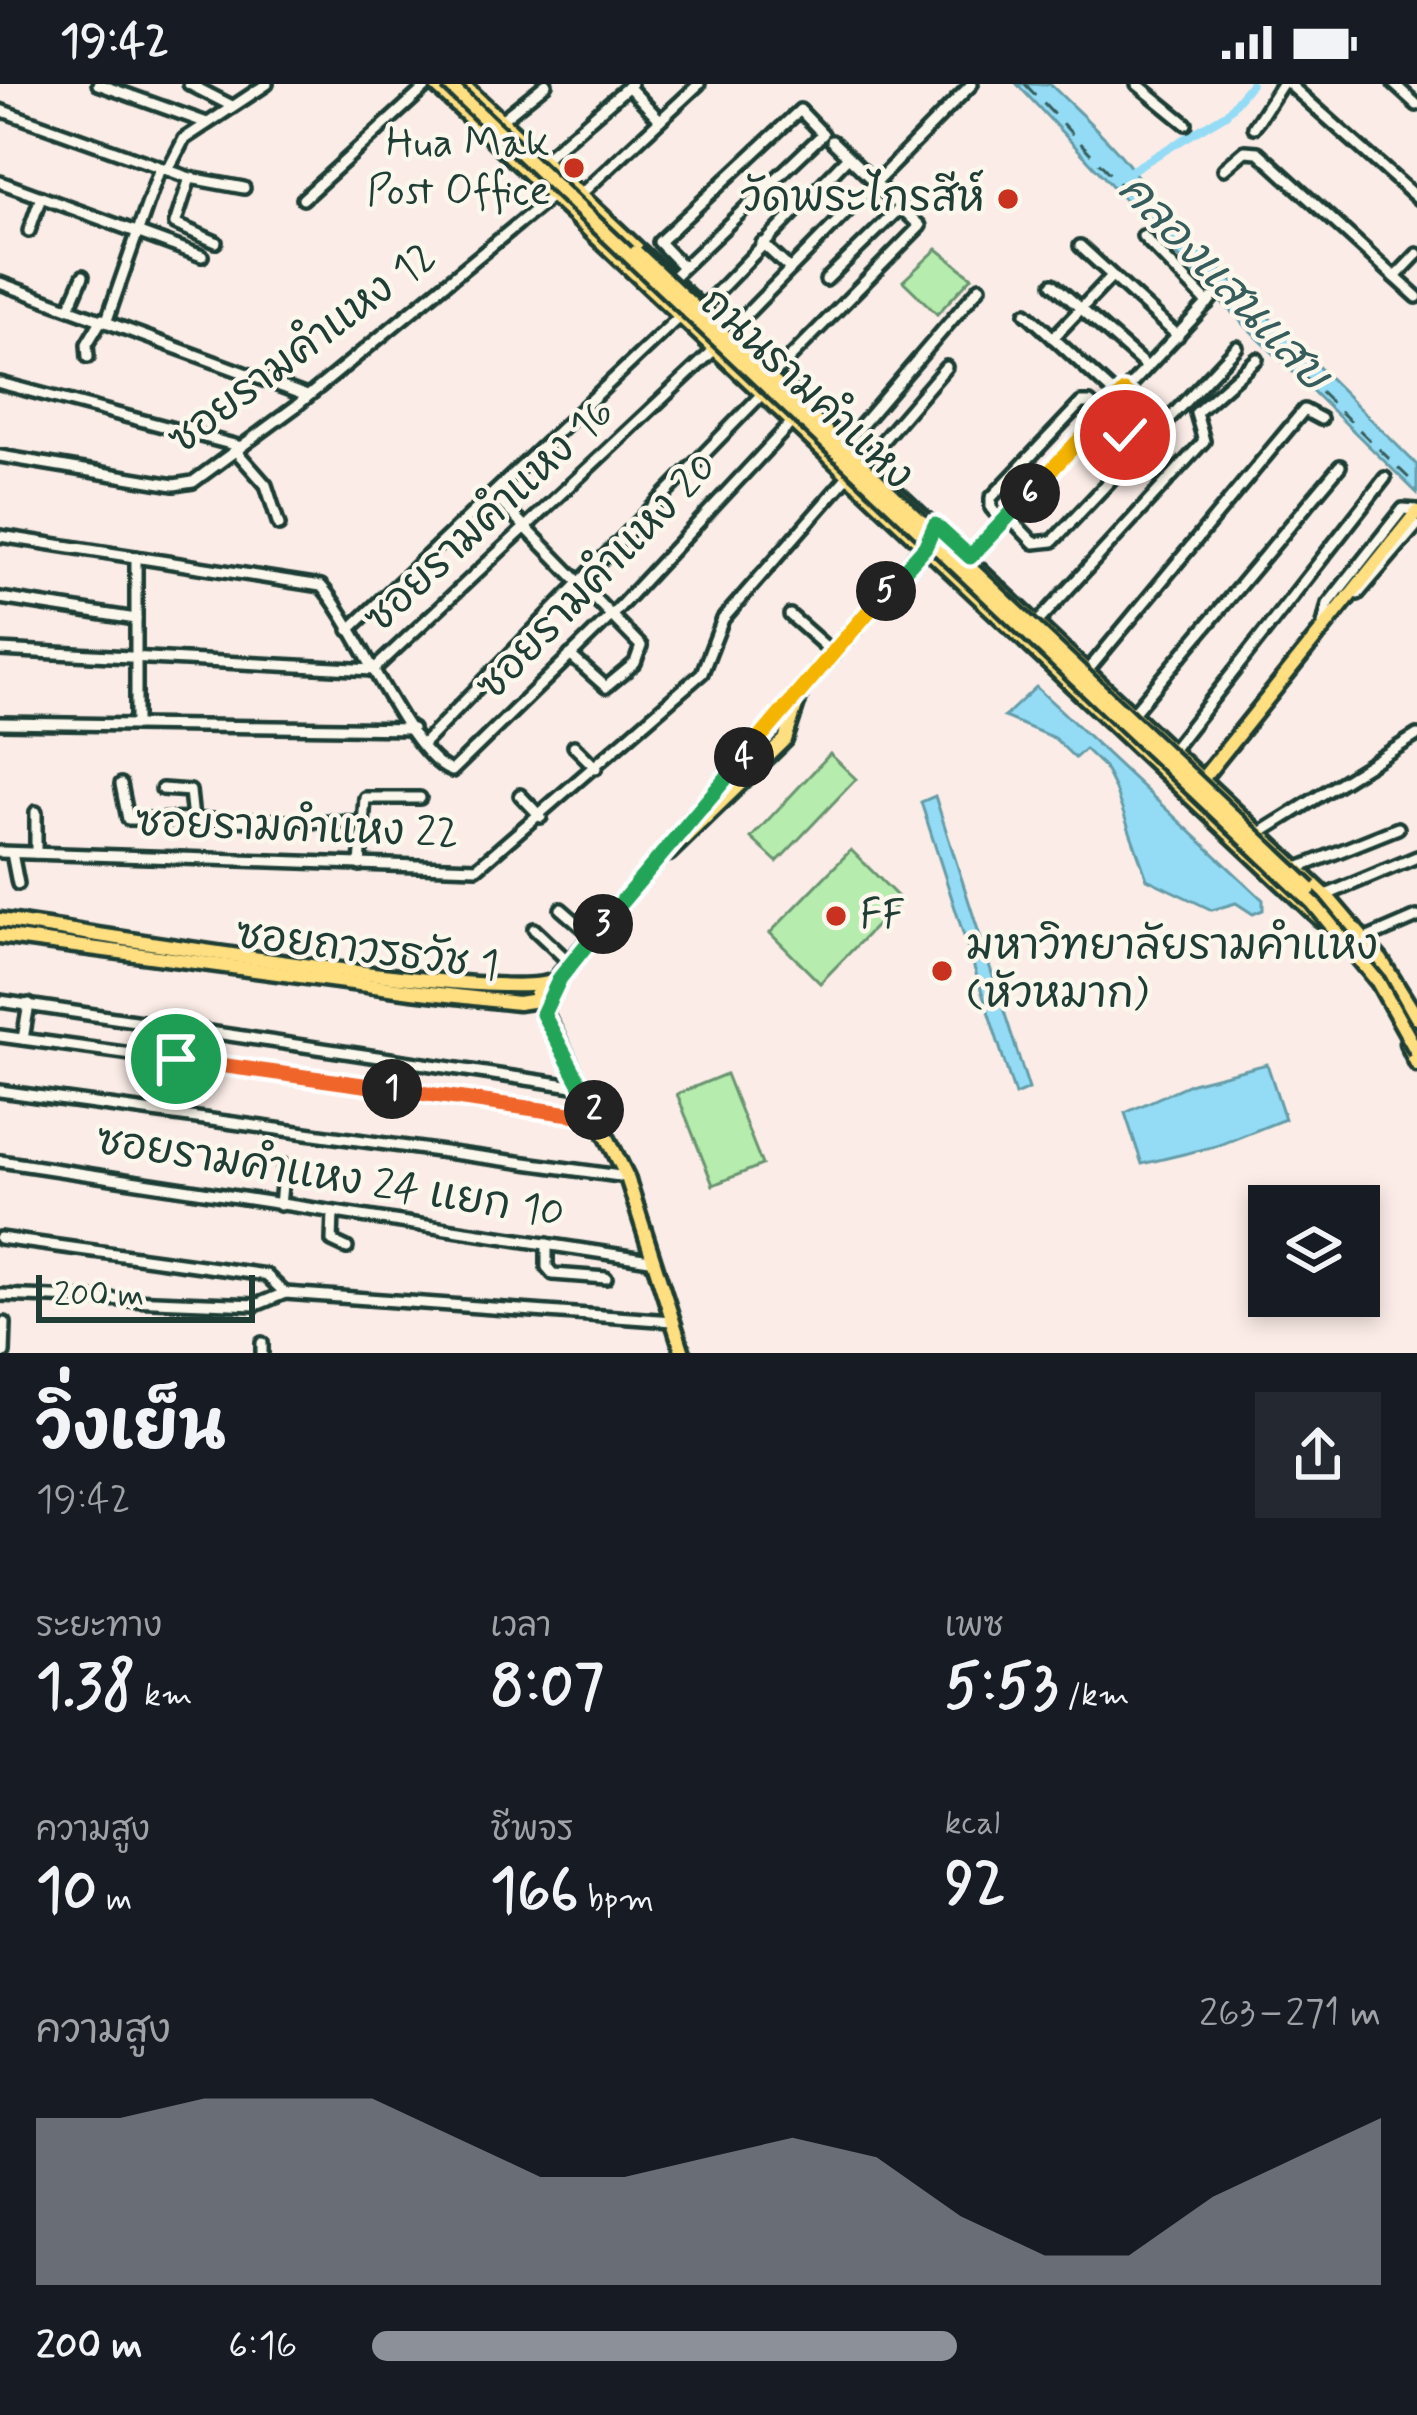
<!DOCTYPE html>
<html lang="th">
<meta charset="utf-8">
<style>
body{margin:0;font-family:Mynerve,"Playpen Sans Thai",sans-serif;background:#242831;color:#f1f3f6;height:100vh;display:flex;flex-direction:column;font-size:45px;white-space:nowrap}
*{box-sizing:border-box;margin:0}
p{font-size:39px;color:#9ea1a6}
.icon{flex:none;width:66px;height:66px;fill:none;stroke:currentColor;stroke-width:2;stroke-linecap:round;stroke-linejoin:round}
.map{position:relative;height:1269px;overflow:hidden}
.details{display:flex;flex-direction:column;background:#171b24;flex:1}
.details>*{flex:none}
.fabs{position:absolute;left:1248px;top:1101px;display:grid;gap:24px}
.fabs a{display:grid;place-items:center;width:132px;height:132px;border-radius:0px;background:#171b24;box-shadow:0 6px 18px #0003;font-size:60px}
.scale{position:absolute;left:36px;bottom:30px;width:219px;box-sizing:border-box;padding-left:12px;border:6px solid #1f3d34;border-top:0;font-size:33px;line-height:42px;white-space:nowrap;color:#1f3d34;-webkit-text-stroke:9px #fbf7ec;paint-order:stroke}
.pin{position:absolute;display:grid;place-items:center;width:102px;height:102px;color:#fff;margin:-51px;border:6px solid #fff;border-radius:50%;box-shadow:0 3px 12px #0007}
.km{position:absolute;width:60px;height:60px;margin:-30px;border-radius:50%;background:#222;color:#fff;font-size:33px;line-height:60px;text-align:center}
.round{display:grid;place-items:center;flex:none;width:126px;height:126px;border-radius:0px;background:#242831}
.summary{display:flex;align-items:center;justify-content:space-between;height:204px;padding:0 36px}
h1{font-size:66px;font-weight:700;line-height:90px}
.stats{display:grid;grid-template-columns:repeat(3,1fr);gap:18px;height:204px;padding:12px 36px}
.stats div{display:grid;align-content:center}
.stats b{font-size:60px;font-weight:700}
.stats small{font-size:33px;font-weight:400}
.stats p{font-size:33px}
.chart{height:336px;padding:24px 36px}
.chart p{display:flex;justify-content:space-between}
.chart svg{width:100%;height:216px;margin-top:12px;fill:#8c9099;opacity:.7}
ul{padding:0 36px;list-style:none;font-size:39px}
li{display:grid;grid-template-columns:192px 144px 1fr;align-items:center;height:90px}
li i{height:30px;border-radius:15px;background:#8c9099}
.status{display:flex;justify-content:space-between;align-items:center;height:84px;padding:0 60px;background:#171b24;direction:ltr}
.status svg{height:33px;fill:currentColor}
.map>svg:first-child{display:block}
.green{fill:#b6ecae;stroke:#6a9471;stroke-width:3}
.water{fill:#94dcf6;stroke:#659ca8;stroke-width:3}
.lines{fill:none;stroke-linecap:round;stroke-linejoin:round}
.canal{stroke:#94dcf6;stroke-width:8}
.ferry{stroke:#365d5b;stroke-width:3;stroke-dasharray:15 12;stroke-linecap:butt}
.minor-casing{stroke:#1f3d34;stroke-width:18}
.major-casing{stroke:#1f3d34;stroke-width:21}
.minor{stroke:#fbf7ec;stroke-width:9}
.major{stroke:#ffdf80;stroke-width:12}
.major-bridge-casing{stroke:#1f3d34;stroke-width:21;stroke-linecap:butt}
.major-bridge{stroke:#ffdf80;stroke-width:12}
.split-1-casing{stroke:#fff;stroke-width:24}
.split-2-casing{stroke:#fff;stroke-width:24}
.split-3-casing{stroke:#fff;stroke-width:24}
.split-4-casing{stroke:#fff;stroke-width:24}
.split-5-casing{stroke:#fff;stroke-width:24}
.split-6-casing{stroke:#fff;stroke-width:24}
.split-7-casing{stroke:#fff;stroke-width:24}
.split-1{stroke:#f0652b;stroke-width:15}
.split-2{stroke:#f0652b;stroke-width:15}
.split-3{stroke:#22a559;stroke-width:15}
.split-4{stroke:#22a559;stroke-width:15}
.split-5{stroke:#f5b400;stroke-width:15}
.split-6{stroke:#22a559;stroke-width:15}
.split-7{stroke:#f5b400;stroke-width:15}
.poi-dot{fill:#c8321e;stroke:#fbf7ec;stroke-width:4.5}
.labels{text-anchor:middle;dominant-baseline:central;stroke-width:9;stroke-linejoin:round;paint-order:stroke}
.poi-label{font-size:42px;fill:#1f3d34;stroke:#fbf7ec;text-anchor:end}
.street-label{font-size:42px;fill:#1f3d34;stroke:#fbf7ec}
.water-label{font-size:45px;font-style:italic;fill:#365d5b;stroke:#fbf7ec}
</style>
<div class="status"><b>19:42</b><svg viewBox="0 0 49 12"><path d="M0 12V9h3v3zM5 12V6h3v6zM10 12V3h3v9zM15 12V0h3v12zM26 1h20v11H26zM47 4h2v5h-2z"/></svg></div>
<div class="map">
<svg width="1417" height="1269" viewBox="0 0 1417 1269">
<rect width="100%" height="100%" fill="#fbece7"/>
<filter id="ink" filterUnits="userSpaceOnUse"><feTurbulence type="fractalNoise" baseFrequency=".00833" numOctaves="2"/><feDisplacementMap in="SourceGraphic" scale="24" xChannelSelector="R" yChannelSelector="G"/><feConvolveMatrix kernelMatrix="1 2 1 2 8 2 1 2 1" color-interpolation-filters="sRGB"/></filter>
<g filter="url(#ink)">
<g class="green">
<polygon points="937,165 972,193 937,230 903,197"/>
<polygon points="830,670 856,695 777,778 751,754"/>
<polygon points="851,766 901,816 820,899 770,849"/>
<polygon points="726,990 762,1081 713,1101 677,1010"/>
</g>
<g class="water">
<path d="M1017,0H1050C1089,39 1126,68 1154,119L1417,381V409L1217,214Z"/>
<polygon points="1036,603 1263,816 1263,826 1253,830 1236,819 1212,826 1147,795 1114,703 1104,683 1085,665 1075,674 1054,654 1004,633"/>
<polygon points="935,712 1029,1005 1015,1011 921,718"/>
<polygon points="1267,980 1285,1035 1217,1062 1142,1080 1125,1029 1192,999"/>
</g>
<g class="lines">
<polyline class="canal" points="1127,89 1226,30 1251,0"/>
<polyline class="ferry" points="1025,0 1223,210 1222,219 1231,221 1417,402"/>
<g class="minor-casing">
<g id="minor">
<polyline points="98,0 207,39"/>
<polyline points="189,0 232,22"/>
<polyline points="1137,0 1186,40"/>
<polyline points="1289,0 1417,114"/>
<polyline points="1394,0 1417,21"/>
<polyline points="628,2 660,36"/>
<polyline points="0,26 190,94 244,104"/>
<polyline points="500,37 546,0"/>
<polyline points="1254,43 1282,0"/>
<polyline points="543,76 631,0"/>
<polyline points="1224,85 1245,67 1258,68 1417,213"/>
<polyline points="168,86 184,55 267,0"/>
<polyline points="190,94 175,140 216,158"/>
<polyline points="0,98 202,172"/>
<polyline points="582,109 699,0"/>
<polyline points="303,115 429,0"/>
<polyline points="29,147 41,113"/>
<polyline points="1143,152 1208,219"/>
<polyline points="762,159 790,185"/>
<polyline points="1080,162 1178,252"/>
<polyline points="673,193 823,50 800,26 659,158 683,183"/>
<polyline points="1395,193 1417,170"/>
<polyline points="826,196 901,123"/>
<polyline points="0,199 307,312"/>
<polyline points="1053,200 1147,283"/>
<polyline points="70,222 83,192"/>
<polyline points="704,222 848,73"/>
<polyline points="1026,229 1119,314"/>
<polyline points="107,236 160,84"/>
<polyline points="730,247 972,0"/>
<polyline points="1053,254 1112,192"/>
<polyline points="88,273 87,260 102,235"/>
<polyline points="774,290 920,142 832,57"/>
<polyline points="0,299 242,363"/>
<polyline points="1124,308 1157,338"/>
<polyline points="1125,351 1146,328"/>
<polyline points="847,358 980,203"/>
<polyline points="236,367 266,401 279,441"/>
<polyline points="0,372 174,401 193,398 295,323 552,112"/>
<polyline points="866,376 946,283"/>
<polyline points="493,410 641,562 635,579 606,603 570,571"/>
<polyline points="1008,432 1034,459 1053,457 1237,263"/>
<polyline points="1003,438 991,424 991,414 1081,319 1090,319 1103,331"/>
<path d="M0,452L321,502C356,539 409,673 452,687L613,530L792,338"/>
<polyline points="970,473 1212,214"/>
<polyline points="1358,510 1417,441"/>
<polyline points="0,514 136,535"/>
<polyline points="790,531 833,569"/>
<polyline points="1329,537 1323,540 1328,520 1403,425 1417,426"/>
<polyline points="1038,538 1204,357 1196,329 1257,275"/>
<polyline points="349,546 680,232"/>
<polyline points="0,566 373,586 714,266"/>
<polyline points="1089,585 1304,326 1321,335"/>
<polyline points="1134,628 1340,382"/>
<polyline points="0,639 412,645"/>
<polyline points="136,641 136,473"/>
<polyline points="423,660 762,310"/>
<polyline points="574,662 596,684"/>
<polyline points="1173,665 1385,394"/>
<polyline points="121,700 128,735 361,738"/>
<polyline points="162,705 190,707 193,735"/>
<polyline points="520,711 541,733"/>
<polyline points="36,728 36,769"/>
<polyline points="1260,749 1417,651"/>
<polyline points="0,768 477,784 702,589 723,535 849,391"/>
<polyline points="12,769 18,800"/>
<polyline points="360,781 365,714 420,714"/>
<polyline points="1298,784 1398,744"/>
<polyline points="1326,811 1417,773"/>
<polyline points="561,825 593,853"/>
<polyline points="534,845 572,881"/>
<polyline points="1366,855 1417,833"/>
<polyline points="0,917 580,1003"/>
<polyline points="0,952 599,1034"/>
<polyline points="23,955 29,920"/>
<polyline points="0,1007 627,1093"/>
<polyline points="0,1077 650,1176"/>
<polyline points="280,1121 284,1081"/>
<polyline points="333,1128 332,1157 347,1164"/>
<polyline points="0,1154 266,1191 285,1209"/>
<polyline points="547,1160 547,1183 553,1190 606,1194"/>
<polyline points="285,1209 672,1237"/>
<polyline points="0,1211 256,1221 285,1209"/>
<polyline points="4,1269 5,1239"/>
<polyline points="262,1269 262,1259"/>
</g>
</g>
<g class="major-casing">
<g id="major">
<polyline points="434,0 1320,835"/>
<polyline points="462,0 1329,815 1381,876 1417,934"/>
<polyline points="1200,698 1417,428"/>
<polyline points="669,769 785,656 799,613"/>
<path d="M0,836C81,847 507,920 554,897"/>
<polyline points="0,852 412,907 518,919 538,916"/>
<polyline points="536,911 627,1093 683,1269"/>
<polyline points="538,916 926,460"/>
<polyline points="1407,959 1417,980"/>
</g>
</g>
<use href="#minor" class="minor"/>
<use href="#major" class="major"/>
<g class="major-bridge-casing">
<g id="major-bridge">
<polyline points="448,0 1313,819 1378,898 1417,968"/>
<polyline points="636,168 1310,805"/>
</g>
</g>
<use href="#major-bridge" class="major-bridge"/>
</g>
</g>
<g class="lines" filter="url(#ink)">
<g class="split-1-casing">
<polyline id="split-1" points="176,975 392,1005"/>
</g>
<g class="split-2-casing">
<polyline id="split-2" points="392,1005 599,1034 594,1026"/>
</g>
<g class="split-3-casing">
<polyline id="split-3" points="594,1026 543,930 560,894 603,840"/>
</g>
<g class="split-4-casing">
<polyline id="split-4" points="603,840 744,673"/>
</g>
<g class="split-5-casing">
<polyline id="split-5" points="744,673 886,507"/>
</g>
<g class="split-6-casing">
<polyline id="split-6" points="886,507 925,463 935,441 970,473 1030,409"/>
</g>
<g class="split-7-casing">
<polyline id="split-7" points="1030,409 1124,308 1146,328 1125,351"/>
</g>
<use href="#split-1" class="split-1"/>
<use href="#split-2" class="split-2"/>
<use href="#split-3" class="split-3"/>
<use href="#split-4" class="split-4"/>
<use href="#split-5" class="split-5"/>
<use href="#split-6" class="split-6"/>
<use href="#split-7" class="split-7"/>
</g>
<g class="poi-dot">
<circle cx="574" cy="84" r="12"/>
<circle cx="1008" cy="115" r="12"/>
<circle cx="836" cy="832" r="12"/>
<circle cx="942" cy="887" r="12"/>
</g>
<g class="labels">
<g class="poi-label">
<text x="550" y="60">Hua Mak<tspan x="550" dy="48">Post Office</tspan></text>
<text x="984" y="115">วัดพระไกรสีห์</text>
<text x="860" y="832" text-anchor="start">FF</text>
<text x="966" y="863" text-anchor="start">มหาวิทยาลัยรามคำแหง<tspan x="966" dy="48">(หัวหมาก)</tspan></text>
</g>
<g class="street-label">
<text transform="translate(303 265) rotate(-37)">ซอยรามคำแหง 12</text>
<text transform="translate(806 306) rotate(43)">ถนนรามคำแหง</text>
<text transform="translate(490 432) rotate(-43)">ซอยรามคำแหง 16</text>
<text transform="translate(598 493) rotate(-46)">ซอยรามคำแหง 20</text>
<text transform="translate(297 745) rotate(2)">ซอยรามคำแหง 22</text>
<text transform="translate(367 867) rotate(7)">ซอยถาวรธวัช 1</text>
<text transform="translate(330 1094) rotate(9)">ซอยรามคำแหง 24 แยก 10</text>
</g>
<g class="water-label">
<text transform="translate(1223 199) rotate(46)">คลองแสนแสบ</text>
</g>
</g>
</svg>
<div class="fabs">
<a><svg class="icon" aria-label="layers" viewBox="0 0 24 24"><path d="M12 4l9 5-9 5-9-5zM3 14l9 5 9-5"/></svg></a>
</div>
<div class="scale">200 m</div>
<div class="pin" style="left:176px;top:975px;background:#1e9e55"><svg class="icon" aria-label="arrive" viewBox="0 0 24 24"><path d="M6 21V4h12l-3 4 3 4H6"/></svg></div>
<div class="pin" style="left:1125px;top:351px;background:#d93025"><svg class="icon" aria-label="check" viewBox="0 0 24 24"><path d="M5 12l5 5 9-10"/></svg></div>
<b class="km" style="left:392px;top:1005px">1</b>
<b class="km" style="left:594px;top:1026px">2</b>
<b class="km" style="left:603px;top:840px">3</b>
<b class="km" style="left:744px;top:673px">4</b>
<b class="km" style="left:886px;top:507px">5</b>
<b class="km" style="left:1030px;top:409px">6</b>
</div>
<section class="details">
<div class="summary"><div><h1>วิ่งเย็น</h1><p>19:42</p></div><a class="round"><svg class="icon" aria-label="share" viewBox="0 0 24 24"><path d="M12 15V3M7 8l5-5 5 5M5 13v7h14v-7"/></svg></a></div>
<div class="stats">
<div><p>ระยะทาง</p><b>1.38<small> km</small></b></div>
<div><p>เวลา</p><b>8:07</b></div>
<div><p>เพซ</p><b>5:53<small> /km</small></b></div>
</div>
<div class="stats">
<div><p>ความสูง</p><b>10<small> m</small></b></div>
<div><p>ชีพจร</p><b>166<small> bpm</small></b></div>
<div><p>kcal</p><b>92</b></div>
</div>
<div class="chart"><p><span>ความสูง</span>263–271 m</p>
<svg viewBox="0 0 160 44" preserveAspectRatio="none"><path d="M0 44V10L10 10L20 6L30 6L40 6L50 14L60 22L70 22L80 18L90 14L100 18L110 30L120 38L130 38L140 26L150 18L160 10V44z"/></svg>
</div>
<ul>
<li><b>200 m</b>6:16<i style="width:58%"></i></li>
</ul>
</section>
